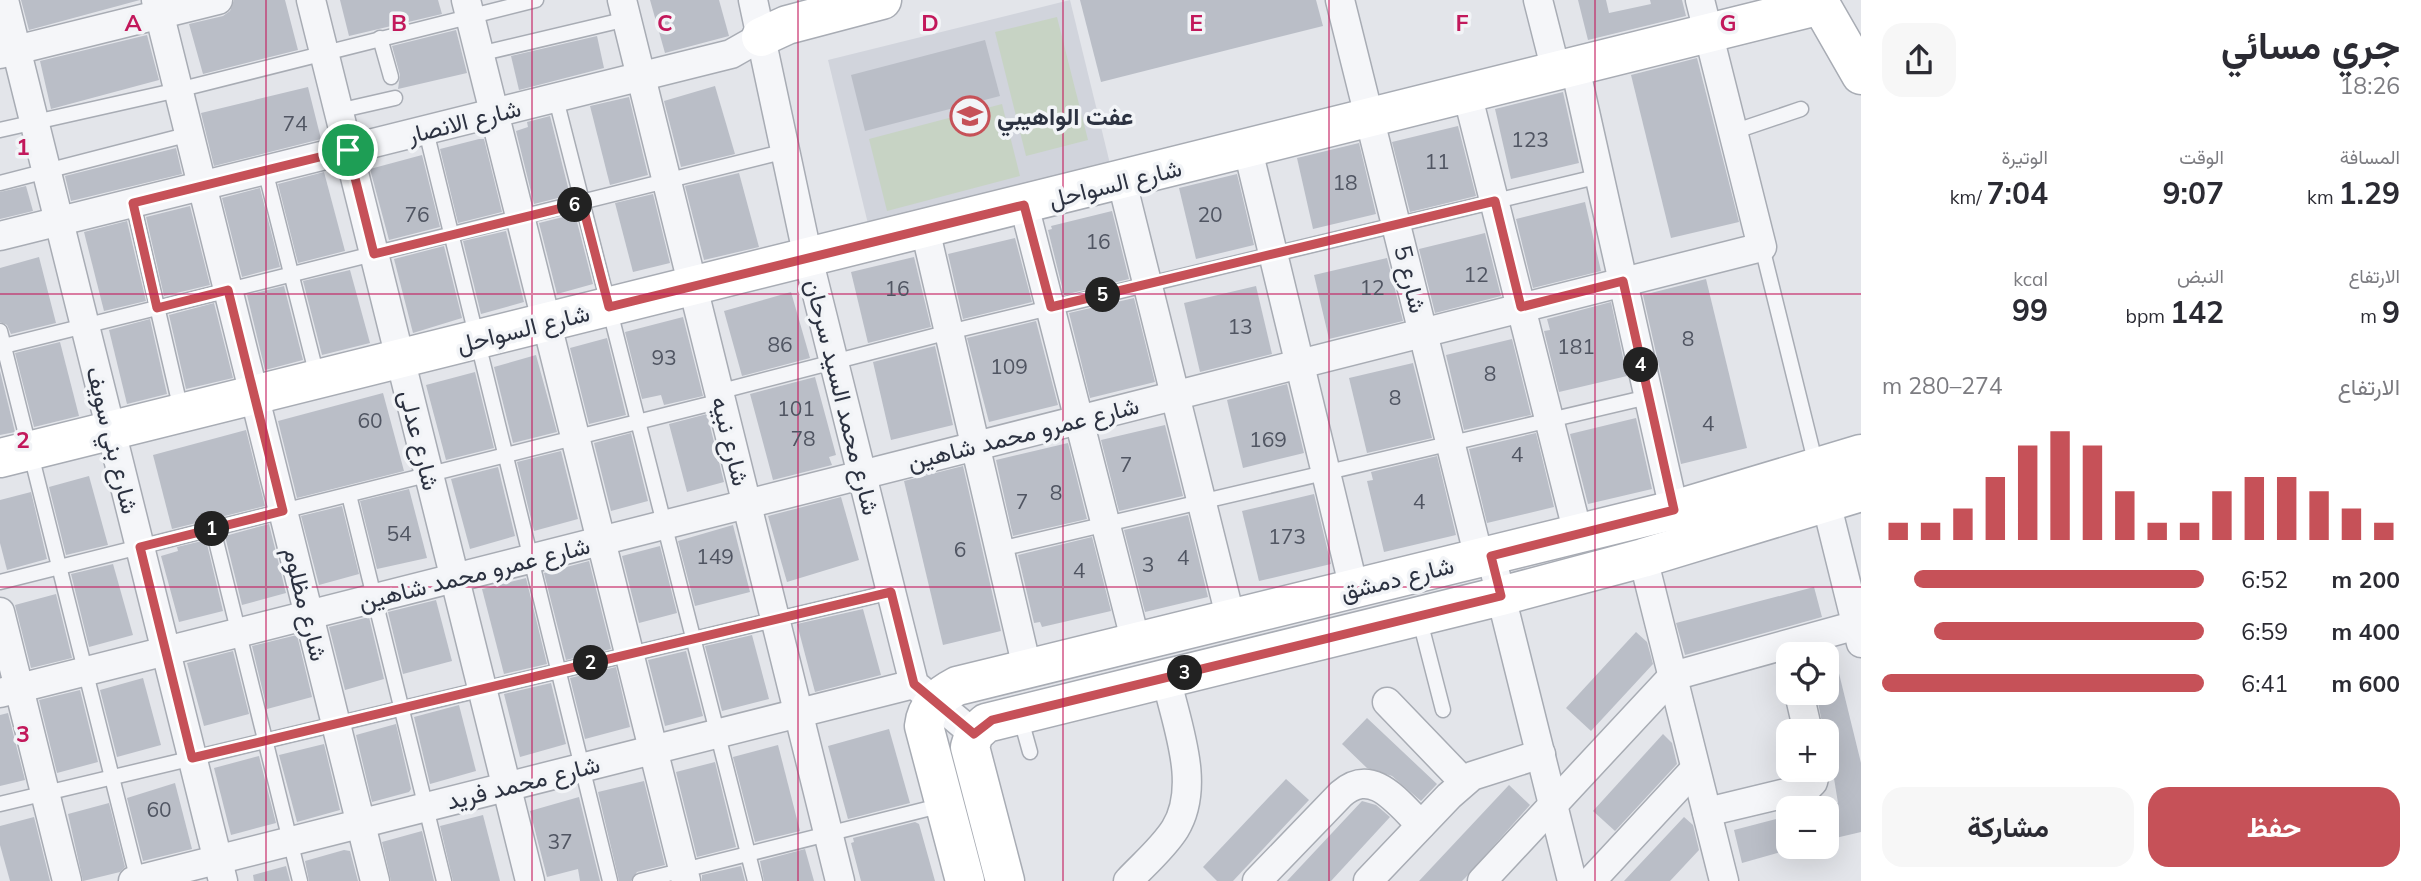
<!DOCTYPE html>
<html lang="ar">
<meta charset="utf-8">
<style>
body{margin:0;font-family:Mulish,Vazirmatn,sans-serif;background:#f7f7f7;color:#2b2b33;direction:rtl;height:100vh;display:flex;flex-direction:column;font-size:26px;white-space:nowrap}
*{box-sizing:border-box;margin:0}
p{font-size:23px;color:#7c7c81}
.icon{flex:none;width:38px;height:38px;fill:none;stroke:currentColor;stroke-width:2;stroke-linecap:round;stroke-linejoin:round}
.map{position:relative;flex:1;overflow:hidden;direction:ltr}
.side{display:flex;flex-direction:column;background:#fff;width:560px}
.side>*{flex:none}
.buttons{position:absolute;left:1776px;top:642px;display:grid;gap:14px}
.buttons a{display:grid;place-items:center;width:63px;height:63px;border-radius:14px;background:#fff;box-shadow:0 7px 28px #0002;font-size:35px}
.pin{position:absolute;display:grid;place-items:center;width:60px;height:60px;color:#fff;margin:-30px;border:4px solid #fff;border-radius:50%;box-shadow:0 2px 7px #0007}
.km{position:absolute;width:35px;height:35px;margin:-18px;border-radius:50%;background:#222;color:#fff;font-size:19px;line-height:35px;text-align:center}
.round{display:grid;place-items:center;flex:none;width:74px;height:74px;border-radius:21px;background:#f7f7f7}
.head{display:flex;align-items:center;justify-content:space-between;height:119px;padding:0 21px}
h1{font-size:38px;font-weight:700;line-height:52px}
.metrics{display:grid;grid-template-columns:repeat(3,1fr);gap:10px;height:119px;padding:7px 21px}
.metrics div{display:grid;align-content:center}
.metrics b{font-size:30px;font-weight:700}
.metrics small{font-size:19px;font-weight:400}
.metrics p{font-size:19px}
.chart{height:196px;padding:14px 21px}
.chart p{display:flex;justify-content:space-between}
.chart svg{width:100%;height:126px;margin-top:7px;stroke:#c65158;stroke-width:6}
.action{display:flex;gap:14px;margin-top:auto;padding:14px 21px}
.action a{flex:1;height:80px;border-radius:21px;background:#c65158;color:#fff;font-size:28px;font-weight:700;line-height:80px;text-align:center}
.action a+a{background:#f7f7f7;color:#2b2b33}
ul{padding:0 21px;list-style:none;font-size:23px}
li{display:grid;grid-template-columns:112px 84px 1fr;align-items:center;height:52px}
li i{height:18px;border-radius:9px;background:#c65158}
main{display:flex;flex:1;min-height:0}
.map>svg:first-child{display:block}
.built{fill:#d1d4dc}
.green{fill:#c7d3c4}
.building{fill:#babec7}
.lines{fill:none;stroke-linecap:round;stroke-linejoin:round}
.lane-casing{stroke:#a8acb4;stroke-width:17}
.street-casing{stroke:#a8acb4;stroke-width:31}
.secondary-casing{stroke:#a8acb4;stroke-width:41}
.lane{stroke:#f5f6f9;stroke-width:14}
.street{stroke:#f5f6f9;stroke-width:28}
.secondary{stroke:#fff;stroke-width:38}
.route-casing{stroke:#fff;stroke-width:14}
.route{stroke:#c65158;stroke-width:9}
.grid{fill:none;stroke:#c2185b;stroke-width:2;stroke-opacity:0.55}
.labels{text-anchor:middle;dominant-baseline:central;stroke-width:7;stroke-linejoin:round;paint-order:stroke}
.number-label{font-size:21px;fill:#505562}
.poi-label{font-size:24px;font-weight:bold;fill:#2c3241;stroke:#f2f4f7;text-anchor:start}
.street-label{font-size:24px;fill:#2c3241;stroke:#f2f4f7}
.grid-label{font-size:23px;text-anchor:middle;font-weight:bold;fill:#c2185b;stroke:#f2f4f7;stroke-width:7;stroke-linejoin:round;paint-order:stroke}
</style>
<main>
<section class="side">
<div class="head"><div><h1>جري مسائي</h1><p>18:26</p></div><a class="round"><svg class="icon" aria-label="share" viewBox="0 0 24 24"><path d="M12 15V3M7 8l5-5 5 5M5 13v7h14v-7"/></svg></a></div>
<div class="metrics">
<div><p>المسافة</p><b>1.29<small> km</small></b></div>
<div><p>الوقت</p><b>9:07</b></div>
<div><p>الوتيرة</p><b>7:04<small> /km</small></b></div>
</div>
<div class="metrics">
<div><p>الارتفاع</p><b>9<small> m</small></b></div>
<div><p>النبض</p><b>142<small> bpm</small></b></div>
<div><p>kcal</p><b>99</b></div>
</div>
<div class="chart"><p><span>الارتفاع</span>274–280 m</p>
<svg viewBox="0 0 160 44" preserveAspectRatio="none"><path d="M5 44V38M15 44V38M25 44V33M35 44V22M45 44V11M55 44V6M65 44V11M75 44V27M85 44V38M95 44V38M105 44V27M115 44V22M125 44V22M135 44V27M145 44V33M155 44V38"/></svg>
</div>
<ul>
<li><b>200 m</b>6:52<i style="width:90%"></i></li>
<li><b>400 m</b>6:59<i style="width:84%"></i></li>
<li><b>600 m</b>6:41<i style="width:100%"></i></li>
</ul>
<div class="action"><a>حفظ</a><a>مشاركة</a></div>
</section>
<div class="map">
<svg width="1861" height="881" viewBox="0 0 1861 881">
<rect width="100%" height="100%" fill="#e3e5ea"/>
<polygon class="built" points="1070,0 1112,172 870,232 828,60"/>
<g class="green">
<polygon points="1057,17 1088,140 1026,156 995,32"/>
<polygon points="1002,104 1020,176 887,211 869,139"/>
</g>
<g class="building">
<polygon points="21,0 140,0 29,30"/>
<polygon points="234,0 285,0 298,50 203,74 189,24 223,16 230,11"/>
<polygon points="340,0 438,0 442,14 349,36"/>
<polygon points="650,0 719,0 729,36 665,53"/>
<polygon points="1080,0 1316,0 1323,26 1101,82"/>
<polygon points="1578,0 1606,0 1609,13 1651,4 1650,0 1682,0 1686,16 1588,40"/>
<polygon points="456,30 467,73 398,89 400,75 392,46"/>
<polygon points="147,35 159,80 51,109 40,61"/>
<polygon points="597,36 604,68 519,90 511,56"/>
<polygon points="985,40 1000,96 865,131 851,75"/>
<polygon points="1697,58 1739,222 1671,238 1631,75"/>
<polygon points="715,86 735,154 681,167 664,101"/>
<polygon points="308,87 321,139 214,166 201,113"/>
<polygon points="1563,92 1579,163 1511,179 1495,109"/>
<polygon points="629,97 648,175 610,185 590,106"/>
<polygon points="550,116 570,195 534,204 516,131 528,127 527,122"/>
<polygon points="1458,126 1476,196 1410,212 1392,142"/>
<polygon points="479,139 484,139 502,212 458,223 440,149"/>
<polygon points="1359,143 1376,214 1313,229 1297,158"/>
<polygon points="176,148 182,174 71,201 65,176"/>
<polygon points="422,155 440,227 389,240 370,169"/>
<polygon points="324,172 345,251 298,263 278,184"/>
<polygon points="739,173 759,247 704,260 685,186"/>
<polygon points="1237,174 1254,245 1196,259 1179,188"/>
<polygon points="26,186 33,211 0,219 0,192"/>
<polygon points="260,188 280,267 242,277 222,198"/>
<polygon points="653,194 670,263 633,272 615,203"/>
<polygon points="1585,202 1601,271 1533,288 1516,219"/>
<polygon points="190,206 210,285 164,296 146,217"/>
<polygon points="1112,211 1129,279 1064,295 1048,230 1052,229 1051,226"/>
<polygon points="575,214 593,284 557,294 539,223"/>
<polygon points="127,221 146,301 104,311 84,232"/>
<polygon points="506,231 524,302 481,314 463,241"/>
<polygon points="1485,233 1501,296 1435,313 1419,249"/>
<polygon points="1015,238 1032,302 963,319 948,254"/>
<polygon points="444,246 462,318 413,333 394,259"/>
<polygon points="39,257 56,323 11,334 7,325 0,322 0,268"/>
<polygon points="914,257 931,327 868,343 851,272"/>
<polygon points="1387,258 1403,321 1329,339 1314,275"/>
<polygon points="350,270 370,343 322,355 303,281"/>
<polygon points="1706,279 1747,448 1681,464 1643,295"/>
<polygon points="284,286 303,360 265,370 247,295"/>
<polygon points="1256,286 1272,354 1200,372 1184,303"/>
<polygon points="791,292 810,358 742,376 724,311"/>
<polygon points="1134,298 1155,382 1090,398 1069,313"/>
<polygon points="1611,302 1627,376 1559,392 1544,331 1550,330 1547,319"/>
<polygon points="214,303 233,378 186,389 169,315"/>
<polygon points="683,317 703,396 664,405 661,395 642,399 625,332"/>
<polygon points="150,319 167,394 127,404 109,330"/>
<polygon points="1036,321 1058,405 989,422 967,338"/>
<polygon points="607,338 626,415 589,424 570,348"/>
<polygon points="1512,339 1531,415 1464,430 1446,355"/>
<polygon points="60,342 79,416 34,427 15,353"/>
<polygon points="935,346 953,425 891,440 873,362"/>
<polygon points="536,355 557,432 513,443 494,367"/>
<polygon points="1413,363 1432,438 1367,453 1349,378"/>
<polygon points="0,371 15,432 0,435"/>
<polygon points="475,372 494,448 446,460 426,385"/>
<polygon points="815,377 836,455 829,457 832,465 773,480 750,394"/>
<polygon points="1287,384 1304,453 1243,468 1227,400"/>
<polygon points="383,393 404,471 297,498 278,421"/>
<polygon points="707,414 724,482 687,492 669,424"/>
<polygon points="1636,418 1652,489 1588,504 1570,434"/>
<polygon points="1165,425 1183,496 1119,511 1101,440"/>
<polygon points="246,430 265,506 172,529 153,455"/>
<polygon points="631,433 648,501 611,511 594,443"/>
<polygon points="1536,433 1554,507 1487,523 1469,449"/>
<polygon points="1068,443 1087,519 1013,536 996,460"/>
<polygon points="561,451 578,519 534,531 517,462"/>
<polygon points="1437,456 1456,535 1384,552 1367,481 1373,480 1371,472"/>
<polygon points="963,466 1001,631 943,645 904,481"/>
<polygon points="498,467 515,536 470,549 451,479"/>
<polygon points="89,476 108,545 66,555 49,487"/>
<polygon points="409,489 427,558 377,569 360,501"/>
<polygon points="31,492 47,559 7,570 0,543 0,500"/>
<polygon points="1314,494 1331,564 1259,581 1242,511"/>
<polygon points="841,497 859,560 787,582 768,516"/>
<polygon points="342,506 359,574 319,585 301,516"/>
<polygon points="1188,515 1208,597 1145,612 1124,530"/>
<polygon points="269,524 286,593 242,605 225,536"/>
<polygon points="733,525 750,592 695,606 678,541"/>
<polygon points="1092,537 1111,611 1042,627 1040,622 1034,623 1018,555"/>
<polygon points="206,540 223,611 179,622 161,556 178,551 177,547"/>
<polygon points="660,546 677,613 639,623 622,556"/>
<polygon points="589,561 611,649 566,660 544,573"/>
<polygon points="113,564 133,635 89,647 71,574"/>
<polygon points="526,578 547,664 504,674 482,589"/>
<polygon points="1814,587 1822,617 1685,655 1676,623"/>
<polygon points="56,594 72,658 31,668 15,605"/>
<polygon points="436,600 452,661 403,674 388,612"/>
<polygon points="863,609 881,675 815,692 797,624"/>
<polygon points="369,617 384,679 345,690 329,627"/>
<polygon points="1636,632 1647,642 1653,664 1591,731 1566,708"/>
<polygon points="297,635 312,697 267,709 252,646"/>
<polygon points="752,635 769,699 722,711 705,646"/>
<polygon points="1830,650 1834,653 1861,763 1861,832 1827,840 1827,806 1838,803 1832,766 1827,757 1827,732 1824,732 1816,693 1827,693 1827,654 1813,654"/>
<polygon points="233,651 249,714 204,726 187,663"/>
<polygon points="686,651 703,716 665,726 648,660"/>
<polygon points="616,667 630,727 585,739 570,678"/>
<polygon points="143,678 161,745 117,757 100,690"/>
<polygon points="551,683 566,744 520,757 504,694"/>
<polygon points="80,690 98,762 57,773 39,700"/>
<polygon points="459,705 476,771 430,784 414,717"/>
<polygon points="8,713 25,780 0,786 0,715"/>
<polygon points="1367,718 1437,784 1421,801 1392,776 1367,768 1342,744"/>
<polygon points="396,724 411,789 409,792 372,802 356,735"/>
<polygon points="889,729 910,803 848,819 828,746"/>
<polygon points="1663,734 1672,743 1677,764 1615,831 1593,811"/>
<polygon points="324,744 340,810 297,822 279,755"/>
<polygon points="778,745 800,831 755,842 733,757"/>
<polygon points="259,756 276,823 231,835 214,768"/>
<polygon points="715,762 736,847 697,857 676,772"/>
<polygon points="1286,779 1309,800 1233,881 1217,881 1203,867"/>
<polygon points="644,781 665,865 637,872 631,881 619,881 598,792"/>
<polygon points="175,783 192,849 143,861 127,798"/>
<polygon points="1509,785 1530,805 1466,877 1462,881 1419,881"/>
<polygon points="579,797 600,881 580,881 578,869 547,877 530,811"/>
<polygon points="1362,801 1376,805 1390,817 1331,881 1287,881"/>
<polygon points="109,803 125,867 120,872 83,881 68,814"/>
<polygon points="483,815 500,881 453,881 440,826"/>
<polygon points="1788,816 1788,850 1742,863 1734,830"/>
<polygon points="34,817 50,881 10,881 0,845 0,826"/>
<polygon points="1684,817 1693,825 1699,850 1670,881 1624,881"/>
<polygon points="915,822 919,824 935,881 861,881 851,843 854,842 853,838"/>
<polygon points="422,831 434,881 391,881 382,842"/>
<polygon points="805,849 814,881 764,881 760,861"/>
<polygon points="344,850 350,851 358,881 309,881 305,861"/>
<polygon points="286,866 290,881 254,881 253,875"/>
<polygon points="741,866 745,881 702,881 702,875"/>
</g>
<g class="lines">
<g class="lane-casing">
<g id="lane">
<polyline points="380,38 391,77"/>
<polyline points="479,54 627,19"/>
<polyline points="556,99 755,881"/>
<polyline points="338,111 395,98"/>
<polyline points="0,130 178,90 536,0"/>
<polyline points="426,131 610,881"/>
<polyline points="1733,132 1801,109"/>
<polyline points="265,170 317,376"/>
<polyline points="0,183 190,134"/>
<polyline points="133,203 181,410"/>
<polyline points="1762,247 1816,465"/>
<polyline points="0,331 138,881"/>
<polyline points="0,347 786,151"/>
<polyline points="718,392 949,332 1600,176"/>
<polyline points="349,495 444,881"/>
<polyline points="213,529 300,881"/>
<polyline points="1000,549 1648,397"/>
<polyline points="0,582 721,401"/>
<polyline points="1419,617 1443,710"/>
<polyline points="1020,716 1030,752"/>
<polyline points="0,804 891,592"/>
<polyline points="640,881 943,805"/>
</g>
</g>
<g class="street-casing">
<g id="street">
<polyline points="4,0 223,881"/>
<polyline points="156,0 375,881"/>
<polyline points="311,0 530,881"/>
<polyline points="466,0 686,881"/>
<polyline points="622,0 840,881"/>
<polyline points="753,0 808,258 914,684 974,734"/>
<polyline points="1340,0 1479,558"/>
<polyline points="1538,0 1556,71"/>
<polyline points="0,54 218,0"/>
<polyline points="1575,67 1674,510"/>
<polyline points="1467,93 1578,534"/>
<polyline points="1248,150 1354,589"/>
<polyline points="1122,182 1231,620"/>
<polyline points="1024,205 1136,643"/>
<polyline points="925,229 1027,668"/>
<polyline points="0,236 731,54 761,37"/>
<polyline points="1822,486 1861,643"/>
<polyline points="1491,556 1572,881"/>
<polyline points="1643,558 1724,881"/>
<polyline points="0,612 67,881"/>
<polyline points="0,693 1762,247 1700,0"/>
<polyline points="1799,693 1808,732"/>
<polyline points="1387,702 1464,782"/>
<polyline points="1707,812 1807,788 1813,782 1816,770"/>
<polyline points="133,881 914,684"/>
<path d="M1128,881C1144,864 1163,848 1175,829C1202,785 1176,724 1166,677"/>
<path d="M1257,881L1341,794C1373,766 1398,803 1421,825"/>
<polyline points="1368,881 1449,796 1472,776 1541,754"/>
<polyline points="1482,881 1673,676 1857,625"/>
<polyline points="1591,881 1695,769"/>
</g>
</g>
<g class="secondary-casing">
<g id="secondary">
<polyline points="1818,0 1861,75"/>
<polyline points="761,37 787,25 882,0"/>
<polyline points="0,458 1821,5"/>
<path d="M965,881L924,726C926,706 940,695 957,686L1674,510L1861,454"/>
<polyline points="1005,881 970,747 974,734 986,723 1501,596 1643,558 1861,492"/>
</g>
</g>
<use href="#lane" class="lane"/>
<use href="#street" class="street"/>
<use href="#secondary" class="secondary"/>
</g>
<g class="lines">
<g class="route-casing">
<polygon id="route" points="348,150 374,254 582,203 609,307 1024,205 1051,307 1495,201 1521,307 1623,281 1674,510 1491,556 1501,596 992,720 974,734 914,684 891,592 192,758 140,547 283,511 228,290 157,308 133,203"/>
</g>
<use href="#route" class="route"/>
</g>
<path class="grid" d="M266,0V881M532,0V881M798,0V881M1063,0V881M1329,0V881M1595,0V881M0,294H1861M0,587H1861"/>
<defs>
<g id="school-ring" transform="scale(2.0125)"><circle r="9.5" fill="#f2f4f7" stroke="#c65158" stroke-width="1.5"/><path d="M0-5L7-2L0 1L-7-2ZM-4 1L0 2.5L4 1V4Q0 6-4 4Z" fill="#c65158"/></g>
</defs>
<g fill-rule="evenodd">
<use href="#school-ring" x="970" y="116"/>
</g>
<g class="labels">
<g class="number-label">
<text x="295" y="123">74</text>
<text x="1530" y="139">123</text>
<text x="1437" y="161">11</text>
<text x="1345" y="182">18</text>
<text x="417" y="214">76</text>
<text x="1210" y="214">20</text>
<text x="1098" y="241">16</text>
<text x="1476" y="274">12</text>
<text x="1372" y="287">12</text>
<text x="897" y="288">16</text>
<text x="1240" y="326">13</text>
<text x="1688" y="338">8</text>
<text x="780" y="344">86</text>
<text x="1576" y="346">181</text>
<text x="664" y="357">93</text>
<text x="1009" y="366">109</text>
<text x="1490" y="373">8</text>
<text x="1395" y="397">8</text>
<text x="796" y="408">101</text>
<text x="370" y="420">60</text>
<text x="1708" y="423">4</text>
<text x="803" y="438">78</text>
<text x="1268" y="439">169</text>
<text x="1517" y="454">4</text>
<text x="1126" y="464">7</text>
<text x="1056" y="492">8</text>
<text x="1022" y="501">7</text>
<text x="1419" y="501">4</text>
<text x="399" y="533">54</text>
<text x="1287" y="536">173</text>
<text x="960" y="549">6</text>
<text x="715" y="556">149</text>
<text x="1183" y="557">4</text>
<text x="1148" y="564">3</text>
<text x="1079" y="570">4</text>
<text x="159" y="809">60</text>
<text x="560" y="841">37</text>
</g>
<g class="poi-label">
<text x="997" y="116">عفت الواهيبي</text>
</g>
<g class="street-label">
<text transform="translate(464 121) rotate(-14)">شارع الانصار</text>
<text transform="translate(1115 183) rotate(-14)">شارع السواحل</text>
<text transform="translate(1411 279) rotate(76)">شارع 5</text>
<text transform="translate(523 328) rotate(-14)">شارع السواحل</text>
<text transform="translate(843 397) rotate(76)">شارع محمد السيد سرحان</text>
<text transform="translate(1023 433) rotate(-14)">شارع عمرو محمد شاهين</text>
<text transform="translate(113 440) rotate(76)">شارع بني سويف</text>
<text transform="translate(420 440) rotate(76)">شارع عدلى</text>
<text transform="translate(731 441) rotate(76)">شارع نبيه</text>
<text transform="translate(474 573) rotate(-14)">شارع عمرو محمد شاهين</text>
<text transform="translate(1397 578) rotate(-14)">شارع دمشق</text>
<text transform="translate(306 604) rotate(76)">شارع مظلوم</text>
<text transform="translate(523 782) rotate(-14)">شارع محمد فريد</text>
</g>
</g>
<g class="grid-label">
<text x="133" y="31">A</text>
<text x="399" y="31">B</text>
<text x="665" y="31">C</text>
<text x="930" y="31">D</text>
<text x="1196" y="31">E</text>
<text x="1462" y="31">F</text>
<text x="1728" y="31">G</text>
<text x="23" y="155">1</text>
<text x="23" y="448">2</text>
<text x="23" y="742">3</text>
</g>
</svg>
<div class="buttons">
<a><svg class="icon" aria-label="locate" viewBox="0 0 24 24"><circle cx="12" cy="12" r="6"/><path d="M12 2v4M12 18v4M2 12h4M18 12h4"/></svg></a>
<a>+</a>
<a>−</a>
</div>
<div class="pin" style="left:348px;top:150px;background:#1e9e55"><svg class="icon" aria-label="arrive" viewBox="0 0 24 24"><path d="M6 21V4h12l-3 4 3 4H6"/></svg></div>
<b class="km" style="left:212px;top:529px">1</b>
<b class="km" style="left:591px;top:663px">2</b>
<b class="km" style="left:1185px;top:673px">3</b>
<b class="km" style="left:1641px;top:365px">4</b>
<b class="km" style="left:1103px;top:295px">5</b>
<b class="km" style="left:575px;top:205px">6</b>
</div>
</main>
